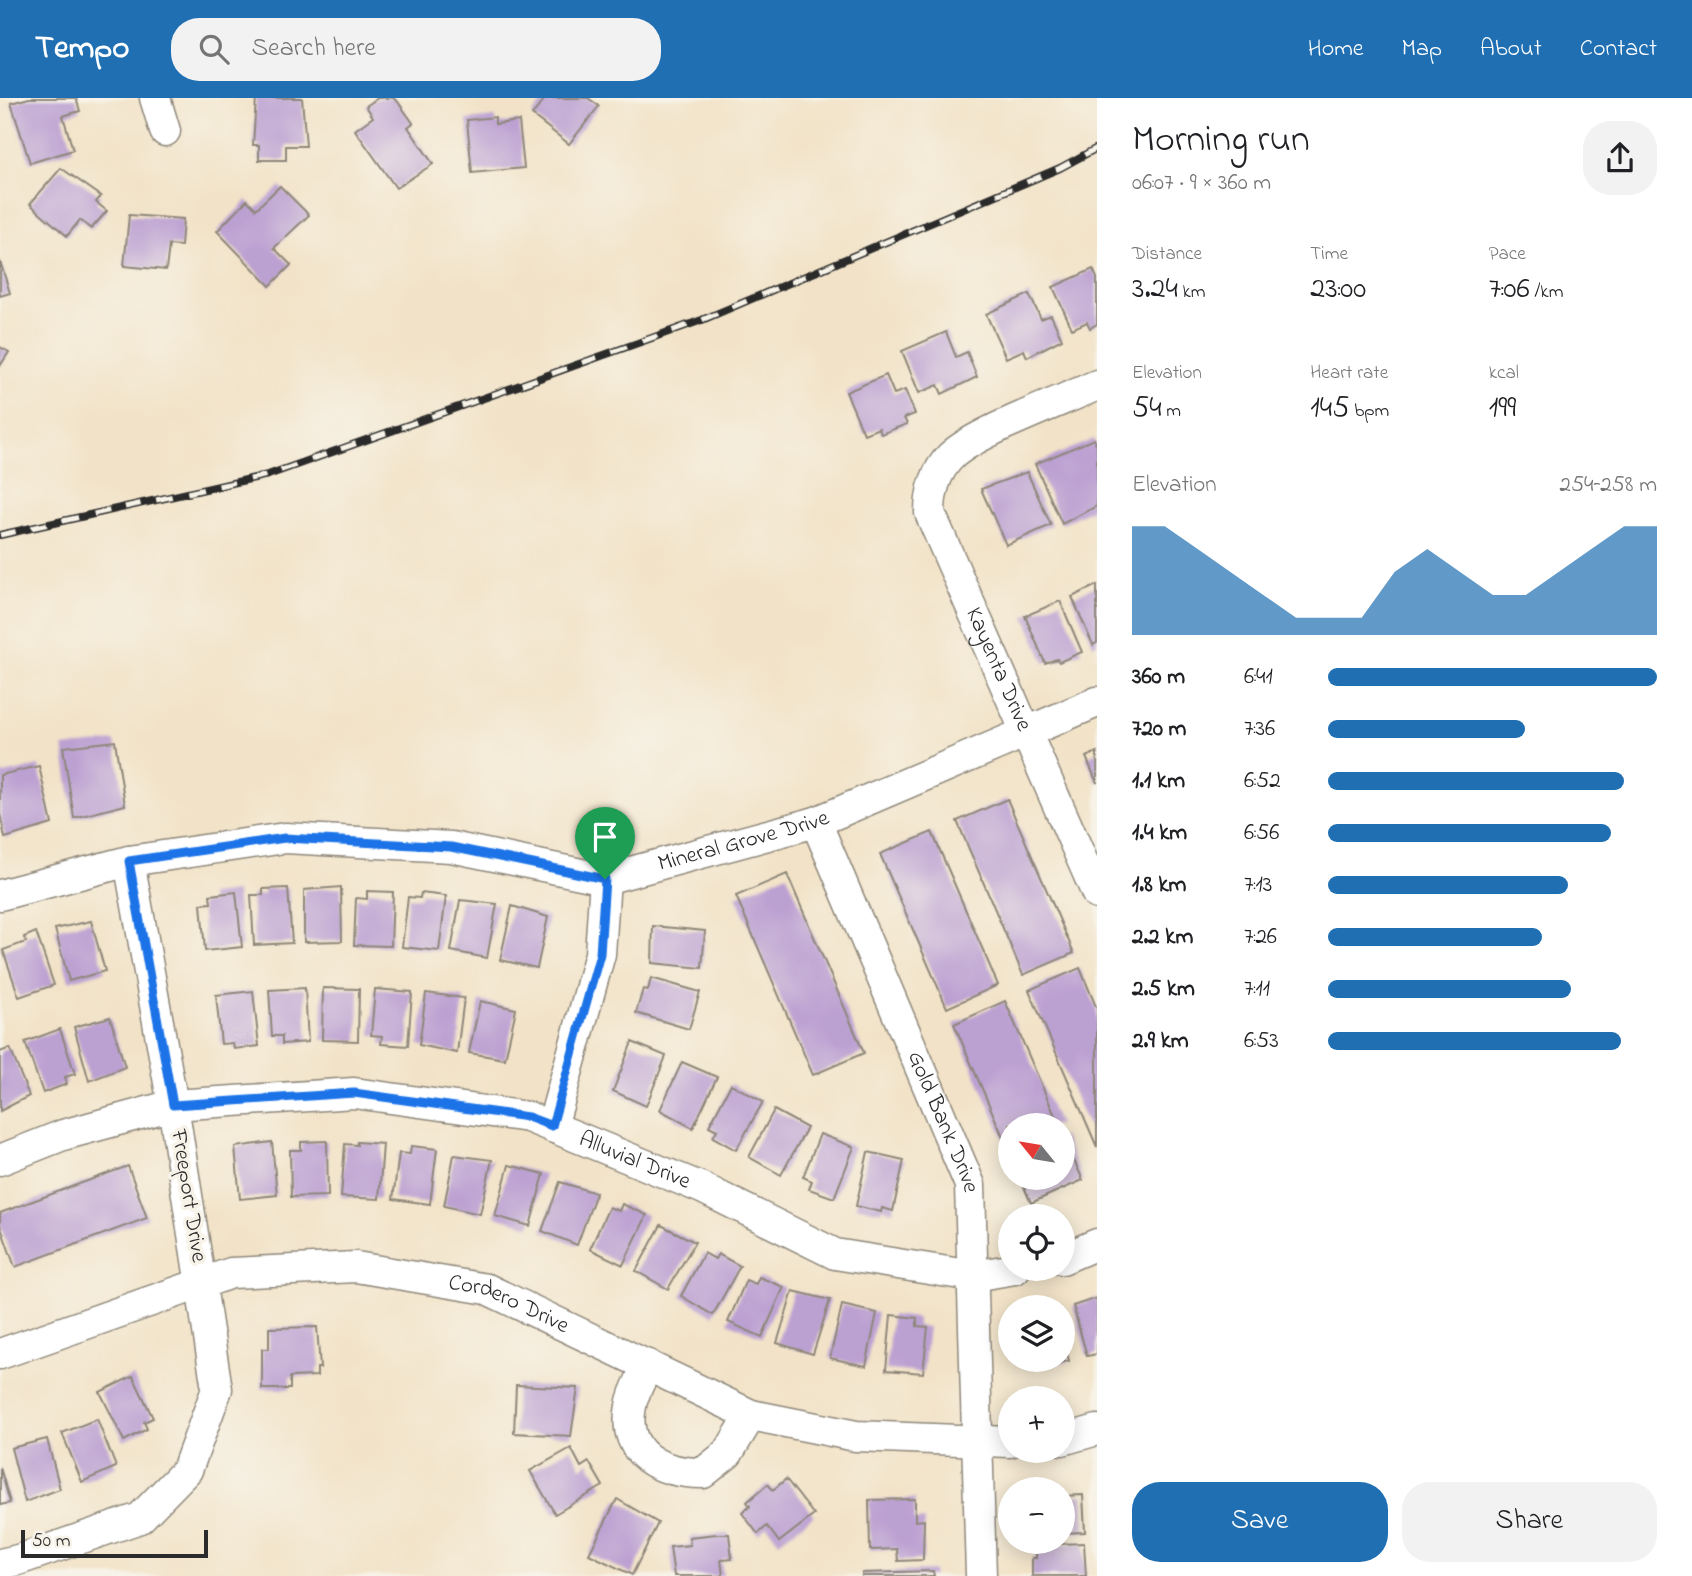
<!DOCTYPE html>
<meta charset="utf-8">
<style>
body{margin:0;font-family:"Indie Flower",sans-serif;background:#f2f2f2;color:#202124;height:100vh;display:flex;flex-direction:column;font-size:26px;white-space:nowrap}
*{box-sizing:border-box;margin:0}
p{font-size:23px;color:#757577}
.icon{flex:none;width:38px;height:38px;fill:none;stroke:currentColor;stroke-width:2;stroke-linecap:round;stroke-linejoin:round}
.map{position:relative;flex:1;overflow:hidden}
.details{display:flex;flex-direction:column;background:#fff;width:595px}
.details>*{flex:none}
.needle{width:46px;rotate:300deg}
.fabs{position:absolute;left:998px;top:1015px;display:grid;gap:14px}
.fabs a{display:grid;place-items:center;width:77px;height:77px;border-radius:50%;background:#fff;box-shadow:0 4px 18px #0003;font-size:35px}
.scale{position:absolute;left:21px;bottom:18px;width:187px;box-sizing:border-box;padding-left:7px;border:4px solid #2b2b2b;border-top:0;font-size:19px;line-height:24px;white-space:nowrap;color:#2b2b2b;-webkit-text-stroke:5px #f7f3e8;paint-order:stroke}
.pin{position:absolute;display:grid;place-items:center;width:60px;height:60px;color:#fff;margin:-72px -30px;border-radius:50% 50% 50% 0;rotate:-45deg;box-shadow:0 0 7px #0007}
.pin .icon{rotate:45deg}
.round{display:grid;place-items:center;flex:none;width:74px;height:74px;border-radius:28px;background:#f2f2f2}
.overview{display:flex;align-items:center;justify-content:space-between;height:119px;padding:0 35px}
h1{font-size:38px;font-weight:600;line-height:52px}
.stats{display:grid;grid-template-columns:repeat(3,1fr);gap:10px;height:119px;padding:7px 35px}
.stats div{display:grid;align-content:center}
.stats b{font-size:30px;font-weight:600}
.stats small{font-size:19px;font-weight:400}
.stats p{font-size:19px}
.chart{height:196px;padding:14px 35px}
.chart p{display:flex;justify-content:space-between}
.chart svg{width:100%;height:126px;margin-top:7px;fill:#1f6fb2;opacity:.7}
.cta{display:flex;gap:14px;margin-top:auto;padding:14px 35px}
.cta a{flex:1;height:80px;border-radius:28px;background:#1f6fb2;color:#fff;font-size:28px;font-weight:600;line-height:80px;text-align:center}
.cta a+a{background:#f2f2f2;color:#202124}
ul{padding:0 35px;list-style:none;font-size:23px}
li{display:grid;grid-template-columns:112px 84px 1fr;align-items:center;height:52px}
li i{height:18px;border-radius:9px;background:#1f6fb2}
header{display:flex;align-items:center;gap:42px;box-sizing:border-box;height:98px;padding:0 35px;background:#1f6fb2;color:#fff}
header strong{font-size:33px}
nav{display:flex;gap:38px;margin-inline-start:auto;font-size:24px}
.search{width:490px;height:63px;background:#f2f2f2;display:flex;align-items:center;gap:18px;box-sizing:border-box;padding:0 24px;border-radius:28px;color:#757577;font-size:26px}
main{display:flex;flex:1;min-height:0}
.map>svg:first-child{display:block}
.building{fill:#bba0d2}
.lines{fill:none;stroke-linecap:round;stroke-linejoin:round}
.minor-casing{stroke:#8e877a;stroke-width:33}
.minor{stroke:#fff;stroke-width:30}
.rail-casing{stroke:#2b2b2b;stroke-width:8}
.rail{stroke:#f7f3e8;stroke-width:5;stroke-dasharray:16;stroke-linecap:butt}
.route-casing{stroke:#fff;stroke-width:14}
.route{stroke:#1a73e8;stroke-width:9}
.labels{text-anchor:middle;dominant-baseline:central;stroke-width:7;stroke-linejoin:round;paint-order:stroke}
.street-label{font-size:23px;fill:#2b2b2b;stroke:#f7f3e8}
</style>
<header>
<strong>Tempo</strong>
<div class="search"><svg class="icon" aria-label="search" viewBox="0 0 24 24"><circle cx="10" cy="10" r="6"/><path d="M15 15l6 6"/></svg>Search here</div>
<nav><a>Home</a><a>Map</a><a>About</a><a>Contact</a></nav>
</header>
<main>
<div class="map">
<svg width="1097" height="1478" viewBox="0 0 1097 1478">
<rect width="100%" height="100%" fill="#f7f3e8"/>
<filter id="ink" filterUnits="userSpaceOnUse"><feTurbulence type="fractalNoise" baseFrequency=".0143" numOctaves="2"/><feDisplacementMap in="SourceGraphic" scale="14" xChannelSelector="R" yChannelSelector="G"/><feConvolveMatrix kernelMatrix="1 2 1 2 8 2 1 2 1" color-interpolation-filters="sRGB"/></filter>
<filter id="wash" filterUnits="userSpaceOnUse"><feTurbulence type="fractalNoise" baseFrequency=".00686" numOctaves="4" result="noise"/><feDisplacementMap in="SourceGraphic" scale="28" xChannelSelector="R" yChannelSelector="G"/><feGaussianBlur stdDeviation="1.57" result="paint"/><feColorMatrix in="noise" values="0 0 0 0 0 0 0 0 0 0 0 0 0 0 0 0 0 1.4 0 .05"/><feComposite in="paint" operator="in"/></filter>
<g filter="url(#wash)">
<rect width="100%" height="100%" fill="#f2e3c8"/>
<g id="blocks">
<g class="building">
<polygon points="29,0 76,0 80,13 63,18 73,52 30,65 11,5"/>
<polygon points="256,0 302,0 306,48 286,48 286,62 259,62 259,47 253,47"/>
<polygon points="378,0 393,0 398,4 413,25 408,29 433,66 396,90 355,32 373,19 366,8"/>
<polygon points="541,0 588,0 599,8 569,46 532,17 544,2"/>
<polygon points="495,19 495,26 519,23 524,70 472,75 467,22"/>
<polygon points="61,70 101,98 96,104 107,113 91,131 80,122 67,138 30,106"/>
<polygon points="280,88 309,117 274,150 291,167 270,188 217,133 247,102 256,111"/>
<polygon points="129,117 183,121 181,148 169,147 166,172 124,168"/>
<polygon points="0,163 10,195 0,198"/>
<polygon points="1093,171 1097,180 1097,226 1090,230 1087,224 1072,231 1053,189"/>
<polygon points="1029,196 1041,221 1051,217 1062,241 1027,259 1024,252 1006,260 986,216"/>
<polygon points="946,234 956,259 967,254 977,279 942,296 938,287 919,295 902,253"/>
<polygon points="0,249 9,254 0,268"/>
<polygon points="886,277 894,296 905,292 915,316 904,320 907,326 881,336 879,330 864,336 846,294"/>
<polygon points="1094,341 1097,348 1097,408 1062,426 1035,366"/>
<polygon points="1027,374 1051,427 1006,447 981,391"/>
<polygon points="1097,487 1097,545 1093,547 1072,499"/>
<polygon points="1060,503 1082,554 1059,564 1057,561 1045,565 1025,518"/>
<polygon points="115,643 125,707 74,720 63,649"/>
<polygon points="1097,654 1097,685 1086,659"/>
<polygon points="39,668 52,726 5,740 0,716 0,677"/>
<polygon points="1007,701 1074,855 1023,877 957,723"/>
<polygon points="932,734 998,887 947,910 880,756"/>
<polygon points="787,776 864,955 813,977 736,798"/>
<polygon points="341,789 342,843 304,844 304,792"/>
<polygon points="288,790 292,845 254,847 251,797 263,797 263,791"/>
<polygon points="367,793 393,794 391,848 354,847 356,800 367,801"/>
<polygon points="236,794 242,849 205,853 201,806 211,805 210,797"/>
<polygon points="421,795 446,798 439,853 402,849 408,799 420,800"/>
<polygon points="460,802 497,806 487,860 451,853"/>
<polygon points="512,808 548,819 537,870 500,862"/>
<polygon points="91,823 105,873 69,883 55,831"/>
<polygon points="653,828 705,833 702,870 652,865"/>
<polygon points="36,834 54,887 19,899 3,852 26,844 24,839"/>
<polygon points="1080,870 1097,911 1097,1049 1029,892"/>
<polygon points="651,880 700,894 689,931 636,915 643,891 648,892"/>
<polygon points="305,890 308,944 282,946 282,938 272,938 269,892"/>
<polygon points="323,890 359,891 358,943 322,942"/>
<polygon points="375,891 412,894 408,948 381,946 382,938 371,937"/>
<polygon points="253,893 259,948 234,951 233,945 221,946 216,897"/>
<polygon points="426,895 464,900 457,955 419,947"/>
<polygon points="480,903 516,911 505,961 469,955"/>
<polygon points="1005,903 1059,1027 1010,1027 1010,1055 954,926"/>
<polygon points="110,919 125,969 89,983 74,929"/>
<polygon points="60,931 75,976 65,979 67,986 43,995 25,944"/>
<polygon points="632,944 666,958 646,1008 613,993"/>
<polygon points="10,950 29,998 0,1013 0,954"/>
<polygon points="682,964 717,979 693,1030 660,1012"/>
<polygon points="731,986 763,1004 736,1052 713,1039 717,1032 709,1028"/>
<polygon points="774,1012 807,1030 781,1077 749,1059"/>
<polygon points="820,1036 854,1049 834,1100 809,1091 812,1083 803,1079"/>
<polygon points="1062,1036 1083,1082 1031,1105 1020,1080 1062,1080"/>
<polygon points="327,1043 328,1098 291,1099 290,1052 301,1052 301,1044"/>
<polygon points="272,1044 277,1097 240,1101 235,1049"/>
<polygon points="357,1044 383,1046 379,1101 341,1099 345,1046 357,1047"/>
<polygon points="411,1048 437,1051 430,1106 393,1101 399,1055 410,1056"/>
<polygon points="868,1054 904,1062 893,1113 882,1110 881,1114 856,1108"/>
<polygon points="454,1057 492,1062 480,1116 444,1108"/>
<polygon points="509,1067 544,1076 530,1128 495,1118"/>
<polygon points="128,1068 147,1120 15,1169 0,1127 0,1115"/>
<polygon points="560,1084 596,1095 577,1147 542,1133"/>
<polygon points="622,1106 647,1117 623,1167 590,1151 609,1109 619,1113"/>
<polygon points="661,1127 695,1144 668,1191 636,1173"/>
<polygon points="704,1155 715,1161 718,1156 740,1168 713,1217 681,1198"/>
<polygon points="759,1179 784,1189 762,1239 728,1224 746,1182 756,1186"/>
<polygon points="793,1193 830,1202 813,1256 777,1245"/>
<polygon points="1097,1200 1097,1256 1087,1258 1073,1208"/>
<polygon points="842,1207 877,1215 866,1268 830,1260"/>
<polygon points="891,1217 917,1220 917,1228 928,1229 923,1275 886,1272"/>
<polygon points="317,1229 320,1270 317,1270 317,1278 290,1279 290,1291 262,1291 262,1251 269,1251 269,1230"/>
<polygon points="1062,1232 1069,1263 1032,1270 1031,1262 1062,1262"/>
<polygon points="133,1278 153,1320 144,1324 147,1331 124,1343 100,1294"/>
<polygon points="516,1287 578,1290 571,1338 514,1335"/>
<polygon points="97,1321 116,1369 82,1384 62,1335"/>
<polygon points="47,1341 60,1391 25,1404 11,1350"/>
<polygon points="571,1350 581,1369 589,1364 603,1388 555,1416 530,1373"/>
<polygon points="0,1369 10,1405 0,1407"/>
<polygon points="786,1381 814,1417 779,1444 767,1428 758,1436 742,1415 750,1408 747,1404 768,1386 773,1392"/>
<polygon points="1083,1397 1085,1434 1062,1435 1062,1398"/>
<polygon points="617,1401 658,1425 632,1477 589,1456"/>
<polygon points="915,1401 915,1423 924,1422 923,1462 898,1463 897,1451 870,1452 869,1402"/>
<polygon points="717,1436 729,1436 732,1461 721,1462 723,1478 674,1478 670,1449 690,1447 689,1439"/>
<polygon points="1084,1445 1086,1478 1032,1478 1032,1460 1036,1460 1036,1447"/>
<polygon points="933,1473 934,1478 862,1478 862,1475"/>
</g>
</g>
</g>
<g filter="url(#ink)">
<use href="#blocks" fill-opacity="0" stroke="#8e877a" stroke-width="2"/>
<g class="lines">
<g class="minor-casing">
<g id="minor">
<polyline points="155,0 165,33"/>
<path id="s1" d="M1097,287C1062,303 973,335 950,359C935,375 930,394 930,415L1097,796"/>
<path id="s2" d="M816,724L970,1087L981,1478"/>
<path id="s3" d="M0,797L129,763L285,740L451,749L605,781L816,724L1097,604"/>
<polyline points="552,1029 600,856 605,781"/>
<path id="s4" d="M0,1062L63,1037L173,1007L354,995L528,1019L702,1090L835,1156L973,1178L1015,1171"/>
<polyline points="1062,1161 1097,1146"/>
<path id="s5" d="M0,1256L231,1175L356,1169L487,1191L751,1317L856,1338L1010,1344"/>
<path d="M648,1267C642,1280 633,1294 631,1308C621,1357 661,1375 703,1375L728,1355L751,1317"/>
<polyline points="1062,1342 1097,1332"/>
<polyline points="0,1466 18,1462 140,1420 187,1372 217,1291 173,1007 129,763"/>
</g>
</g>
<use href="#minor" class="minor"/>
<g class="rail-casing">
<polyline id="rail" points="0,437 268,377 702,222 1060,70 1097,50"/>
</g>
<use href="#rail" class="rail"/>
</g>
</g>
<g class="lines" filter="url(#ink)">
<g class="route-casing">
<polygon id="route" points="285,740 451,749 605,781 600,856 552,1028 528,1019 354,995 173,1007 129,763"/>
</g>
<use href="#route" class="route"/>
</g>
<g class="labels">
<g class="street-label">
<text stroke="none"><textPath href="#s1" startOffset="396">Kayenta Drive</textPath></text>
<text stroke="none"><textPath href="#s3" startOffset="758">Mineral Grove Drive</textPath></text>
<text stroke="none"><textPath href="#s2" startOffset="326">Gold Bank Drive</textPath></text>
<text stroke="none"><textPath href="#s4" startOffset="654">Alluvial Drive</textPath></text>
<text transform="translate(188 1098) rotate(81)">Freeport Drive</text>
<text stroke="none"><textPath href="#s5" startOffset="528">Cordero Drive</textPath></text>
</g>
</g>
</svg>
<div class="fabs">
<a><svg class="needle" viewBox="-14 -14 28 28"><path d="M0-13l5 13h-10z" fill="#e53935"/><path d="M0 13l5-13h-10z" fill="#757577"/></svg></a>
<a><svg class="icon" aria-label="locate" viewBox="0 0 24 24"><circle cx="12" cy="12" r="6"/><path d="M12 2v4M12 18v4M2 12h4M18 12h4"/></svg></a>
<a><svg class="icon" aria-label="layers" viewBox="0 0 24 24"><path d="M12 4l9 5-9 5-9-5zM3 14l9 5 9-5"/></svg></a>
<a>+</a>
<a>−</a>
</div>
<div class="scale">50 m</div>
<div class="pin" style="left:605px;top:781px;background:#1e9e55"><svg class="icon" aria-label="arrive" viewBox="0 0 24 24"><path d="M6 21V4h12l-3 4 3 4H6"/></svg></div>
</div>
<section class="details">
<div class="overview"><div><h1>Morning run</h1><p>06:07 · 9 × 360 m</p></div><a class="round"><svg class="icon" aria-label="share" viewBox="0 0 24 24"><path d="M12 15V3M7 8l5-5 5 5M5 13v7h14v-7"/></svg></a></div>
<div class="stats">
<div><p>Distance</p><b>3.24<small> km</small></b></div>
<div><p>Time</p><b>23:00</b></div>
<div><p>Pace</p><b>7:06<small> /km</small></b></div>
</div>
<div class="stats">
<div><p>Elevation</p><b>54<small> m</small></b></div>
<div><p>Heart rate</p><b>145<small> bpm</small></b></div>
<div><p>kcal</p><b>199</b></div>
</div>
<div class="chart"><p><span>Elevation</span>254–258 m</p>
<svg viewBox="0 0 160 44" preserveAspectRatio="none"><path d="M0 44V6L10 6L20 14L30 22L40 30L50 38L60 38L70 38L80 22L90 14L100 22L110 30L120 30L130 22L140 14L150 6L160 6V44z"/></svg>
</div>
<ul>
<li><b>360 m</b>6:41<i style="width:100%"></i></li>
<li><b>720 m</b>7:36<i style="width:60%"></i></li>
<li><b>1.1 km</b>6:52<i style="width:90%"></i></li>
<li><b>1.4 km</b>6:56<i style="width:86%"></i></li>
<li><b>1.8 km</b>7:13<i style="width:73%"></i></li>
<li><b>2.2 km</b>7:26<i style="width:65%"></i></li>
<li><b>2.5 km</b>7:11<i style="width:74%"></i></li>
<li><b>2.9 km</b>6:53<i style="width:89%"></i></li>
</ul>
<div class="cta"><a>Save</a><a>Share</a></div>
</section>
</main>
